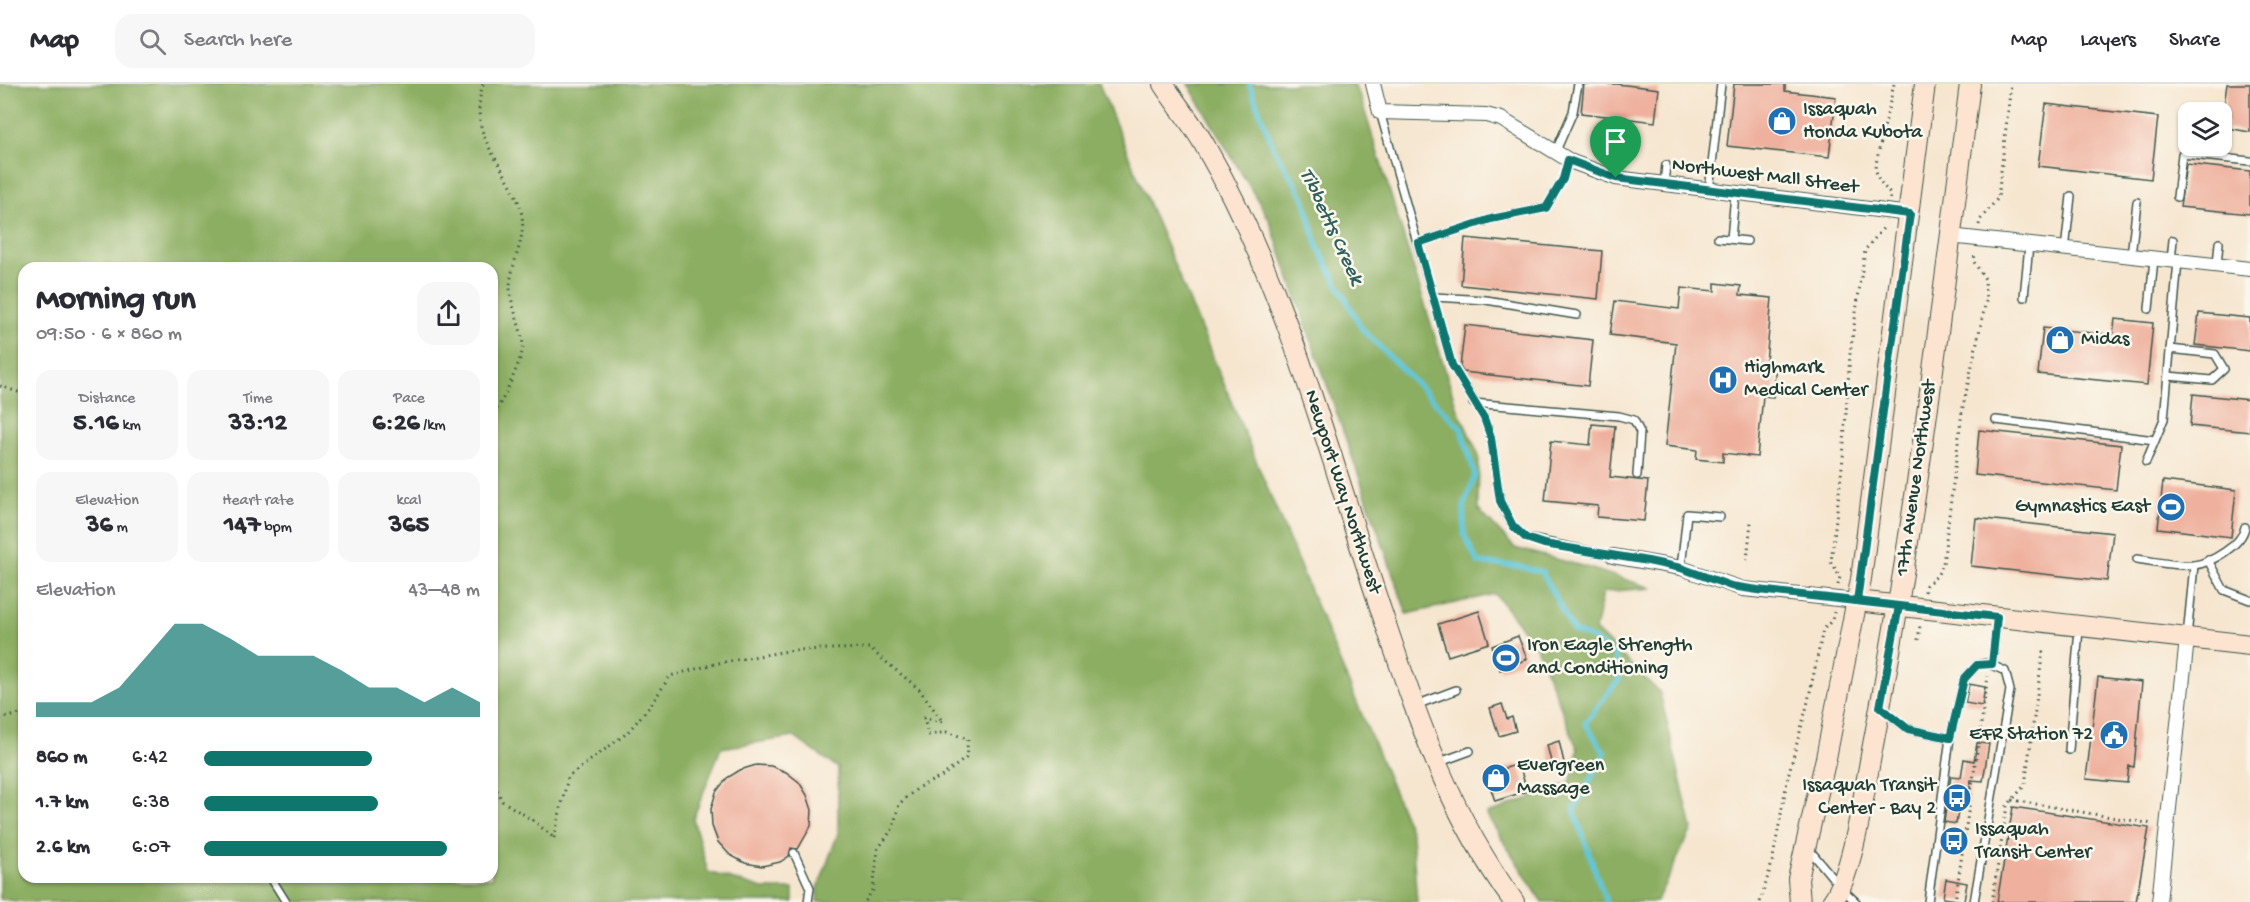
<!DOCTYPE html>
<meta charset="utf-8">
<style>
body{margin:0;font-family:"Gochi Hand",sans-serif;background:#f7f7f7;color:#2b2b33;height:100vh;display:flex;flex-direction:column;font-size:22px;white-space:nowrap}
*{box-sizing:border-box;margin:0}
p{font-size:20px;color:#7c7c81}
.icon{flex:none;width:33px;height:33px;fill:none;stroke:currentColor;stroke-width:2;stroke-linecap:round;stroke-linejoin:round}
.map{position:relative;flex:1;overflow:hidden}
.panel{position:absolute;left:18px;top:178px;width:480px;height:621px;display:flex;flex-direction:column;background:#fff;border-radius:18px;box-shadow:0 2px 4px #0004}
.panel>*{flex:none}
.tools{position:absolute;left:2178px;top:18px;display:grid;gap:12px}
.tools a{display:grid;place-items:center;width:54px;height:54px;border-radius:12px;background:#fff;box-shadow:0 2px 4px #0004;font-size:30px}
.pin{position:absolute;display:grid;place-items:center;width:51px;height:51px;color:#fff;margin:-62px -26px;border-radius:50% 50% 50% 0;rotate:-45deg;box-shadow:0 0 6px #0007}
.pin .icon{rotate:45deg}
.round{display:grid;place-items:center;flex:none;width:63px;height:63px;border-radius:18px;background:#f7f7f7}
.head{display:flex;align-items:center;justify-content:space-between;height:102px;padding:0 18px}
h1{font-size:33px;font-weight:800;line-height:45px}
.metrics{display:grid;grid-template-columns:repeat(3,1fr);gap:9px;height:102px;padding:6px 18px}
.metrics div{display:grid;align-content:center;border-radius:15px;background:#f7f7f7;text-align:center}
.metrics b{font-size:26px;font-weight:800}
.metrics small{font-size:16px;font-weight:400}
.metrics p{font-size:16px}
.chart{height:168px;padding:12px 18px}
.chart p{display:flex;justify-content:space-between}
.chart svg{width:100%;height:108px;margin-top:6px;fill:#0f766e;opacity:.7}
ul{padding:0 18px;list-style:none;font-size:20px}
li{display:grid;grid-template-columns:96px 72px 1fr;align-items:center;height:45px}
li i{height:15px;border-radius:8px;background:#0f766e}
header{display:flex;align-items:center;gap:36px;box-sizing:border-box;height:84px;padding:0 30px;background:#fff;border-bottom:2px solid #e1e1e2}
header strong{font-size:28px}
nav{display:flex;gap:33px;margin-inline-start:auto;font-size:21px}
.search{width:420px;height:54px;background:#f7f7f7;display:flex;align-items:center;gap:15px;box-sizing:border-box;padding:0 21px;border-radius:18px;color:#7c7c81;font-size:22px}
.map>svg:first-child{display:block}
.forest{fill:#8cae62;stroke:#56764b;stroke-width:1.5;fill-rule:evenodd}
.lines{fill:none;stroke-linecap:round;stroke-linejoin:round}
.stream{stroke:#5fc8da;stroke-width:5}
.building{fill:#efb19e}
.lane-casing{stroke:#3f564b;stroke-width:10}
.street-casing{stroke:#3f564b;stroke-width:16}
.secondary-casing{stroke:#3f564b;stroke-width:22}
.path{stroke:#3f564b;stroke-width:3;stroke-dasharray:1.5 4.5;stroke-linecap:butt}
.lane{stroke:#fff;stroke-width:7}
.street{stroke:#fff;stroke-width:14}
.secondary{stroke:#fde4d0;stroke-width:20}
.route-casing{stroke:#fff;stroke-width:12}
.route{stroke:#0f766e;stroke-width:8}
.labels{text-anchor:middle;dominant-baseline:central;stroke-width:5;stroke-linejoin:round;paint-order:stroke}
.poi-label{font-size:20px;fill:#1f3d34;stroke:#fbf7ec;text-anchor:start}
.street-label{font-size:20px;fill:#1f3d34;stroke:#fbf7ec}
.water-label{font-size:21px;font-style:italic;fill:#2f605e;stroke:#fbf7ec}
</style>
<header>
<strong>Map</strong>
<div class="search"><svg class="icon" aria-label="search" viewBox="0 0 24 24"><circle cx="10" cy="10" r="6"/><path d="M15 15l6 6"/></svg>Search here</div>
<nav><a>Map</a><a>Layers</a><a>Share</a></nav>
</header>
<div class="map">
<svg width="2250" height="818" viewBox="0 0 2250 818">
<rect width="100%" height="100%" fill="#fbf7ec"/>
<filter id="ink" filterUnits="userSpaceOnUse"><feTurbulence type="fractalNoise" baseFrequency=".0167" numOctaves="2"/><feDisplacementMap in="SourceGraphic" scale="12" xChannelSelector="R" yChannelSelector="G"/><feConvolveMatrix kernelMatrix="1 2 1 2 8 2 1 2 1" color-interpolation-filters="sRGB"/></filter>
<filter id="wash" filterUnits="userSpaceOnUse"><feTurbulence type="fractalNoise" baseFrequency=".008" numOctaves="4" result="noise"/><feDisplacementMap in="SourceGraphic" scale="24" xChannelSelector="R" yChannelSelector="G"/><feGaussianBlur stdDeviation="1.35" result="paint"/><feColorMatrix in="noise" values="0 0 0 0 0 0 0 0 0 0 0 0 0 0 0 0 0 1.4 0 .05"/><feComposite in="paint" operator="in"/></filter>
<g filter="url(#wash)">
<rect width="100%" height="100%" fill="#f6e6d0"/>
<g class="forest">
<path d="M0,0H1099L1412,751L1417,818H817L818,804L838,749V684L794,653L721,664L693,735L708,788L763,805H793V818H24L0,815ZM24,184H492V794H279L278,798L231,794H24Z"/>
<polygon points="1188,0 1353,0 1360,12 1456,321 1479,372 1478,425 1515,464 1586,483 1652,504 1603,508 1595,546 1660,609 1692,745 1656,818 1542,818 1486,730 1570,699 1578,666 1536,562 1495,510 1407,530 1269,135"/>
</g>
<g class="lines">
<polyline class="stream" points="1249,0 1274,65 1304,114 1318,164 1362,245 1461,344 1475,391 1464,422 1464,450 1478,479 1517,482 1542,488 1573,547 1595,556 1615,571 1620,594 1585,639 1605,669 1574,726 1606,818"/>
</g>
<g id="blocks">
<g class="building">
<polygon points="1584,0 1617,0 1659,5 1655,38 1581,29"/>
<polygon points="1734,0 1785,0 1785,7 1836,13 1829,73 1727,62"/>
<polygon points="2227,0 2250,0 2250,48 2227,44 2228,38 2222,37"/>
<polygon points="2046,20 2158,33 2151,95 2038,82"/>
<polygon points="2186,80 2250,87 2250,130 2180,123"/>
<polygon points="1465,154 1602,167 1598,215 1461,201"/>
<polygon points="1715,199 1741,202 1740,211 1772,214 1766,278 1776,279 1773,313 1763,312 1757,373 1723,369 1723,378 1696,375 1697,366 1665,362 1676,259 1610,251 1615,217 1679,225 1681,204 1715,207"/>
<polygon points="2199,229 2250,234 2250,267 2195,261"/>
<polygon points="2115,235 2153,239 2147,301 2038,290 2043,244 2113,251"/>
<polygon points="1465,241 1593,256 1588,302 1463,288 1460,283"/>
<polygon points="2193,310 2250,316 2250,348 2190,342"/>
<polygon points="1592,340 1615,342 1610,393 1648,397 1644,437 1597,433 1598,422 1545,417 1551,357 1590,361"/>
<polygon points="1979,346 2121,361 2116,406 1975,391"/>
<polygon points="2163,397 2236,406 2231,453 2158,444"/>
<polygon points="1976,434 2113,449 2107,497 1971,482"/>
<polygon points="1479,527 1489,559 1448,572 1438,540"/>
<polygon points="1518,552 1527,575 1500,586 1492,562"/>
<polygon points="2098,593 2142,598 2134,683 2129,682 2127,699 2086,695"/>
<polygon points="1969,600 1985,603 1982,622 1965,619"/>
<polygon points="1502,620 1507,635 1512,633 1516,647 1499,652 1490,624"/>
<polygon points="1559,657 1565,683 1553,686 1547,661"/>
<polygon points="1977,659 1989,660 1983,697 1971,696 1967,723 1959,722 1956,740 1944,738 1951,692 1961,693 1964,675 1974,677"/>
<polygon points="1519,680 1527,707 1495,717 1486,690"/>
<polygon points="756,681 771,682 786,688 799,698 807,711 812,726 811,742 798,765 791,764 789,772 780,778 762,782 745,779 730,771 718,758 712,742 711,725 716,708 727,694 740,686"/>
<polygon points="2013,723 2149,744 2136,818 1997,818"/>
<polygon points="1946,795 1967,799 1964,817 1943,814"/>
</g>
</g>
</g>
<g filter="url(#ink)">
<use href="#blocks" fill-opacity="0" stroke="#3f564b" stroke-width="1.5"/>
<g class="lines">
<g class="lane-casing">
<g id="lane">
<polyline points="1380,28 1452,281 1484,334 1491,354 1500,416 1506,430 1513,442 1526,454 1613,472"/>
<polyline points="1555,69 1573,28 1578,0"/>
<polyline points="1616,94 1617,78"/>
<polyline points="1664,101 1666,81"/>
<polyline points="1709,107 1721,0"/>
<polyline points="2177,113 2182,70 2250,77"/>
<polyline points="1718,154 1747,157"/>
<polyline points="1731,155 1735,110"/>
<polyline points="1418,159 1491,135 1546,124 1563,95 1568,76"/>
<polyline points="2065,166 2071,112"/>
<polyline points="2131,172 2137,118"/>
<polyline points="2171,176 2173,156"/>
<polyline points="2217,181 2219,159"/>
<polyline points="1434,213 1486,216 1577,231"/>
<polyline points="2024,213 2029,161"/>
<polyline points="2149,225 2154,175"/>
<polyline points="2168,292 2212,296 2224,285 2215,270 2170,265"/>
<polyline points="1473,319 1619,332 1634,336 1640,348 1637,391"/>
<polyline points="1996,336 2155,356"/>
<polyline points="2146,378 2164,335 2178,177"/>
<path d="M2137,475C2154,477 2176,483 2194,481C2211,479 2242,461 2245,443"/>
<polyline points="2208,476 2224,506 2250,516"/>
<polyline points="1681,484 1687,430 1720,433"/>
<polyline points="2187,553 2194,481"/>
<polyline points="1992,580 1997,535"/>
<polyline points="1416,621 1456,606"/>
<polyline points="1882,626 1908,645 1950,654"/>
<polyline points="2069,666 2079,545"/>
<polyline points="1437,679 1470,667"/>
<polyline points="1808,764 1842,805 1856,818"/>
<polyline points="794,769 810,804 808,818"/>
<polyline points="271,794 286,818"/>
<polyline points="1928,818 1950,654 1964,595 1977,581 1987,579 2005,587 2010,606 1974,818"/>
</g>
</g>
<g class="street-casing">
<g id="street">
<polyline points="1373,0 1380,28 1486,31 1501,35 1572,78 1616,94 1910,130"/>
<polyline points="1950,152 2250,185"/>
<polyline points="1613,472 1681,484 1743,505 1857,517"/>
<polyline points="2159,818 2187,555"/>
</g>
</g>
<g class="secondary-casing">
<g id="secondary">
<path d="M1163,0C1176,20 1192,39 1204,60C1289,207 1330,376 1384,535C1419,638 1449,729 1514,818"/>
<polyline points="1857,517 2250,561"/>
<polyline points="1800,818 1798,795 1826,674 1861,495 1925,0"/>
<path d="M1832,818C1854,789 1865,700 1873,661C1915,442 1942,221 1970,0"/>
</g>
</g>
<g class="path">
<path d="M483,0C466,57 509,80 521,127C528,153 510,179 510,204C511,224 522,243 523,262C523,274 500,323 492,333"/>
<polyline points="1890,115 1890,110 1879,96 1875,84 1894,0"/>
<polyline points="1979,141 1980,136 1998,114 2011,0"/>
<polyline points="0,302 24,310"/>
<polyline points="1747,476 1751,438"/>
<polyline points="1838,501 1840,493 1831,478 1843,374 1850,270 1865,166 1885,142"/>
<polyline points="1925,508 1926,501 1937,492 1943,480 1962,327 1986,217 1985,195 1974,178 1975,168"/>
<polyline points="1918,556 1920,541"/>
<polyline points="0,635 24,629"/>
<polyline points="492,695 502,717 534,737 554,754"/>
<polyline points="2012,716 2152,740"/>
<polyline points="554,754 568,693 627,649 651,621 670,592 718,579 794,566 869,564 919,605 943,638 924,634 928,651 947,648 968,655 966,674 941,693 919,703 899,720 893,744 878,765 873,806 865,818"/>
<polyline points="1760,818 1772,779 1788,692 1807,622 1823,546 1832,536 1834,528"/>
<polyline points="1955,818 1988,592"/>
<polyline points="1992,818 2007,722 2025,701 2043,566"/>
</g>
<use href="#lane" class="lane"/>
<use href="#street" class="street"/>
<use href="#secondary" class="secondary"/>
</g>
</g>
<g class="lines" filter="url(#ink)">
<g class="route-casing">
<polyline id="route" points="1616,94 1568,76 1563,95 1546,124 1491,135 1418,159 1452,281 1484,334 1491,354 1500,417 1513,442 1526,454 1544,460 1648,477 1681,484 1731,502 1758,506 1997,533 1992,580 1977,581 1964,595 1950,654 1908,645 1880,623 1899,522 1857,517 1910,130 1616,94"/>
</g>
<use href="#route" class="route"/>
</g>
<defs>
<g id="shop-disc" transform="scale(1.5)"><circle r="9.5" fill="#1f6fb2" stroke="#fbf7ec"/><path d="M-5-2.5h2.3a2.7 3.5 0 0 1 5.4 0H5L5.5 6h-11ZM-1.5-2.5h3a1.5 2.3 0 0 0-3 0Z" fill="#fff"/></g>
<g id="hospital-disc" transform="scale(1.5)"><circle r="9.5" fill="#1f6fb2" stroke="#fbf7ec"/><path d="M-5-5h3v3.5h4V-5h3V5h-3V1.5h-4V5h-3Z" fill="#fff"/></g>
<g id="stadium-disc" transform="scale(1.5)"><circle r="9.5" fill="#1f6fb2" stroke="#fbf7ec"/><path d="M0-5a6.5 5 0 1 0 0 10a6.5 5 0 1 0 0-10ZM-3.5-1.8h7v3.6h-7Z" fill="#fff"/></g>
<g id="civic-disc" transform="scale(1.5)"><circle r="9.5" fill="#1f6fb2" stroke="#fbf7ec"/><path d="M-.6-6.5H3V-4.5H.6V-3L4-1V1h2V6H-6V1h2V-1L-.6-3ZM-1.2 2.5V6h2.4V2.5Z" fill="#fff"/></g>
<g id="bus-disc" transform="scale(1.5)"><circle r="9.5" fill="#1f6fb2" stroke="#fbf7ec"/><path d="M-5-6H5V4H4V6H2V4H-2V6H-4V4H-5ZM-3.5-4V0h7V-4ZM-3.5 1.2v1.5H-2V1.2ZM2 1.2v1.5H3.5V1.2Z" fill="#fff"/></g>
</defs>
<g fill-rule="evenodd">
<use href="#shop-disc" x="1782" y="37"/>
<use href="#shop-disc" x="2060" y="256"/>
<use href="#hospital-disc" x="1723" y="296"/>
<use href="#stadium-disc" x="2171" y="423"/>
<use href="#stadium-disc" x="1506" y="574"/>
<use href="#civic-disc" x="2114" y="651"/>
<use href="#shop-disc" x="1496" y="694"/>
<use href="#bus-disc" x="1957" y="714"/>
<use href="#bus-disc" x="1954" y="757"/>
</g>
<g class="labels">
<g class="poi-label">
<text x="1803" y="26">Issaquah<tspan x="1803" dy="23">Honda Kubota</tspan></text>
<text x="2081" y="256">Midas</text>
<text x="1744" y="284">Highmark<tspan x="1744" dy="23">Medical Center</tspan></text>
<text x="2150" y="423" text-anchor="end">Gymnastics East</text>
<text x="1527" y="562">Iron Eagle Strength<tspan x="1527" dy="23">and Conditioning</tspan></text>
<text x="2093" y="651" text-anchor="end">EFR Station 72</text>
<text x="1517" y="682">Evergreen<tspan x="1517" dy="23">Massage</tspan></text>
<text x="1936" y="702" text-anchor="end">Issaquah Transit<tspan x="1936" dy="23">Center - Bay 2</tspan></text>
<text x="1975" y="746">Issaquah<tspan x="1975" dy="23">Transit Center</tspan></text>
</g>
<g class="street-label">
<text transform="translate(1765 93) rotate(7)">Northwest Mall Street</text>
<text transform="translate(1917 394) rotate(-82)">17th Avenue Northwest</text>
<text transform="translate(1342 408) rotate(72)">Newport Way Northwest</text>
</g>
<g class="water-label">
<text transform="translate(1330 143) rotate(65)">Tibbetts Creek</text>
</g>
</g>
</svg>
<div class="tools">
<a><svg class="icon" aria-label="layers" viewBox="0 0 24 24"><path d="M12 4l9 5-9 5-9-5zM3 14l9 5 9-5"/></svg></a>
</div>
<div class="pin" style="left:1616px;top:94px;background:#1e9e55"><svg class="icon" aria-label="arrive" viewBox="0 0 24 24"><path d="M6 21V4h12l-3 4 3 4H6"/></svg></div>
<section class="panel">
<div class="head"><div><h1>Morning run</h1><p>09:50 · 6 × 860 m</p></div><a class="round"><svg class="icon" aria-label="share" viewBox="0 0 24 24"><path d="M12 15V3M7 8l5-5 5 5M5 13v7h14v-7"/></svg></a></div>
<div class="metrics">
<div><p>Distance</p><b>5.16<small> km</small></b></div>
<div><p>Time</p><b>33:12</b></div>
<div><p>Pace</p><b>6:26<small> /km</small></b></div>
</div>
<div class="metrics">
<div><p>Elevation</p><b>36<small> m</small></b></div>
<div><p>Heart rate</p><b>147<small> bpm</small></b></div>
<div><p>kcal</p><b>365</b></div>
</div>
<div class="chart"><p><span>Elevation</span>43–48 m</p>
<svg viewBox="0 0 160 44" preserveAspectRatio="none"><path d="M0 44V38L10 38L20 38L30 32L40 19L50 6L60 6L70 12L80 19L90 19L100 19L110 25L120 32L130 32L140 38L150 32L160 38V44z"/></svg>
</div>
<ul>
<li><b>860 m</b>6:42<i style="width:61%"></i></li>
<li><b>1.7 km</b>6:38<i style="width:63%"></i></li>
<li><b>2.6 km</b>6:07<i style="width:88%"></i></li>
</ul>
</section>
</div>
